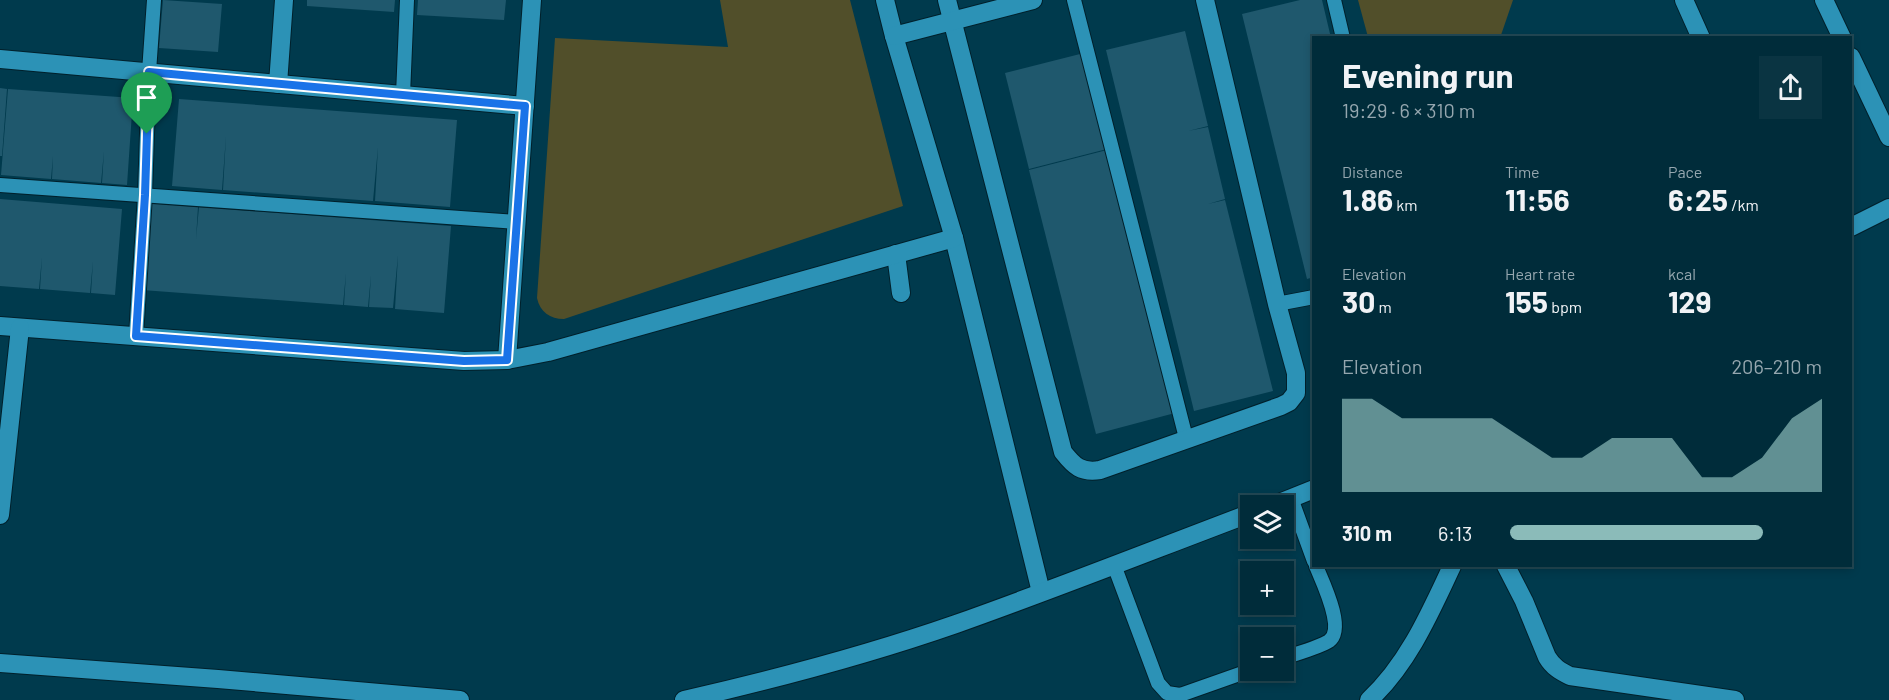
<!DOCTYPE html>
<meta charset="utf-8">
<style>
body{margin:0;font-family:Barlow,sans-serif;background:#0a3442;color:#f1f3f6;height:100vh;display:flex;flex-direction:column;font-size:22px;white-space:nowrap}
*{box-sizing:border-box;margin:0}
p{font-size:20px;color:#95a7af}
.icon{flex:none;width:33px;height:33px;fill:none;stroke:currentColor;stroke-width:2;stroke-linecap:round;stroke-linejoin:round}
.map{position:relative;flex:1;overflow:hidden}
.side{position:absolute;left:1312px;top:36px;width:540px;height:531px;display:flex;flex-direction:column;background:#002c3a;border-radius:0px;box-shadow:0 3px 9px #0003,0 0 0 2px #224854}
.side>*{flex:none}
.fabs{position:absolute;left:1240px;top:495px;display:grid;gap:12px}
.fabs a{display:grid;place-items:center;width:54px;height:54px;border-radius:0px;background:#002c3a;box-shadow:0 3px 9px #0003,0 0 0 2px #224854;font-size:30px}
.pin{position:absolute;display:grid;place-items:center;width:51px;height:51px;color:#fff;margin:-62px -26px;border-radius:50% 50% 50% 0;rotate:-45deg;box-shadow:0 0 6px #0007}
.pin .icon{rotate:45deg}
.round{display:grid;place-items:center;flex:none;width:63px;height:63px;border-radius:0px;background:#0a3442}
.overview{display:flex;align-items:center;justify-content:space-between;height:102px;padding:0 30px}
h1{font-size:33px;font-weight:700;line-height:45px}
.metrics{display:grid;grid-template-columns:repeat(3,1fr);gap:9px;height:102px;padding:6px 30px}
.metrics div{display:grid;align-content:center}
.metrics b{font-size:30px;font-weight:700}
.metrics small{font-size:16px;font-weight:400}
.metrics p{font-size:16px}
.chart{height:168px;padding:12px 30px}
.chart p{display:flex;justify-content:space-between}
.chart svg{width:100%;height:108px;margin-top:6px;fill:#8bbbb9;opacity:.7}
ul{padding:0 30px;list-style:none;font-size:20px}
li{display:grid;grid-template-columns:96px 72px 1fr;align-items:center;height:45px}
li i{height:15px;border-radius:8px;background:#8bbbb9}
.map>svg:first-child{display:block}
.green{fill:#514f2a}
.building{fill:#1f586d}
.lines{fill:none;stroke-linecap:round;stroke-linejoin:round}
.lane-casing{stroke:#01202b;stroke-width:16}
.street-casing{stroke:#01202b;stroke-width:20}
.secondary-casing{stroke:#01202b;stroke-width:20}
.lane{stroke:#2c92b6;stroke-width:14}
.street{stroke:#2c92b6;stroke-width:18}
.secondary{stroke:#2c92b6;stroke-width:18}
.route-casing{stroke:#fff;stroke-width:12}
.route{stroke:#1a73e8;stroke-width:8}
</style>
<div class="map">
<svg width="1889" height="700" viewBox="0 0 1889 700">
<rect width="100%" height="100%" fill="#003a4d"/>
<g class="green">
<path d="M720,0H850L903,206L564,319C550,319 540,312 537,298L555,38L728,47Z"/>
<polygon points="1358,0 1513,0 1500,38 1368,37"/>
</g>
<g class="building">
<polygon points="163,0 222,4 218,52 159,48"/>
<polygon points="307,0 395,0 394,12 307,6"/>
<polygon points="418,0 506,0 504,20 417,15"/>
<polygon points="1300,0 1322,0 1331,38 1314,38 1314,277 1307,279 1242,14"/>
<polygon points="1185,31 1208,126 1188,131 1208,127 1225,199 1208,204 1225,200 1273,391 1194,411 1106,50"/>
<polygon points="1084,53 1107,149 1029,169 1005,73"/>
<polygon points="0,88 7,89 2,156 0,156"/>
<polygon points="8,89 133,98 127,185 102,183 104,151 101,183 52,179 53,156 51,179 1,175"/>
<polygon points="179,99 457,120 450,207 375,201 378,147 373,201 223,190 226,136 222,190 172,186"/>
<polygon points="1107,150 1175,413 1096,434 1029,170"/>
<polygon points="0,199 122,209 115,295 91,293 93,261 90,293 40,289 42,257 39,289 0,286"/>
<polygon points="148,203 198,207 196,239 199,207 451,226 444,313 395,309 398,255 393,308 369,307 371,275 368,307 344,305 346,273 343,305 142,290"/>
</g>
<g class="lines">
<g class="lane-casing">
<g id="lane">
<polyline points="1074,0 1186,438"/>
<polyline points="1334,0 1343,38"/>
<polyline points="403,95 407,0"/>
<polyline points="0,185 516,222"/>
<polyline points="1277,304 1314,297"/>
<polyline points="136,336 145,195 149,72 154,0"/>
<polyline points="1291,498 1314,561"/>
<polyline points="1114,565 1158,683 1167,693 1180,695 1251,670"/>
<path d="M1284,658C1295,654 1320,647 1329,641C1346,629 1322,581 1316,566"/>
</g>
</g>
<g class="street-casing">
<g id="street">
<polyline points="885,0 894,36 954,238 1041,592"/>
<path d="M947,0L1063,452C1074,466 1081,473 1100,470L1281,406L1289,402L1296,393V373L1277,304L1205,0"/>
<polyline points="1684,0 1701,38"/>
<polyline points="1824,0 1842,38"/>
<polyline points="894,36 1033,0"/>
<polyline points="1851,57 1889,137"/>
<polyline points="0,59 525,106"/>
<polyline points="278,84 284,0"/>
<polyline points="896,254 901,293"/>
<polyline points="0,326 464,361 507,360 548,352 954,238"/>
<polyline points="507,360 532,0"/>
<polyline points="0,515 20,328"/>
<path d="M1506,566L1524,601L1547,657C1553,667 1560,671 1570,676L1735,700"/>
<path d="M1369,700C1408,664 1430,613 1452,566"/>
</g>
</g>
<g class="secondary-casing">
<g id="secondary">
<polyline points="1851,227 1889,208"/>
<polyline points="1272,506 1314,489"/>
<polyline points="0,663 218,679 460,700"/>
<path d="M684,700C776,679 867,655 956,624C1055,589 1153,550 1251,513"/>
</g>
</g>
<use href="#lane" class="lane"/>
<use href="#street" class="street"/>
<use href="#secondary" class="secondary"/>
</g>
<g class="lines">
<g class="route-casing">
<polygon id="route" points="149,72 525,106 507,360 464,361 136,336 145,195"/>
</g>
<use href="#route" class="route"/>
</g>
</svg>
<div class="fabs">
<a><svg class="icon" aria-label="layers" viewBox="0 0 24 24"><path d="M12 4l9 5-9 5-9-5zM3 14l9 5 9-5"/></svg></a>
<a>+</a>
<a>−</a>
</div>
<div class="pin" style="left:147px;top:134px;background:#1e9e55"><svg class="icon" aria-label="arrive" viewBox="0 0 24 24"><path d="M6 21V4h12l-3 4 3 4H6"/></svg></div>
<section class="side">
<div class="overview"><div><h1>Evening run</h1><p>19:29 · 6 × 310 m</p></div><a class="round"><svg class="icon" aria-label="share" viewBox="0 0 24 24"><path d="M12 15V3M7 8l5-5 5 5M5 13v7h14v-7"/></svg></a></div>
<div class="metrics">
<div><p>Distance</p><b>1.86<small> km</small></b></div>
<div><p>Time</p><b>11:56</b></div>
<div><p>Pace</p><b>6:25<small> /km</small></b></div>
</div>
<div class="metrics">
<div><p>Elevation</p><b>30<small> m</small></b></div>
<div><p>Heart rate</p><b>155<small> bpm</small></b></div>
<div><p>kcal</p><b>129</b></div>
</div>
<div class="chart"><p><span>Elevation</span>206–210 m</p>
<svg viewBox="0 0 160 44" preserveAspectRatio="none"><path d="M0 44V6L10 6L20 14L30 14L40 14L50 14L60 22L70 30L80 30L90 22L100 22L110 22L120 38L130 38L140 30L150 14L160 6V44z"/></svg>
</div>
<ul>
<li><b>310 m</b>6:13<i style="width:81%"></i></li>
</ul>
</section>
</div>
